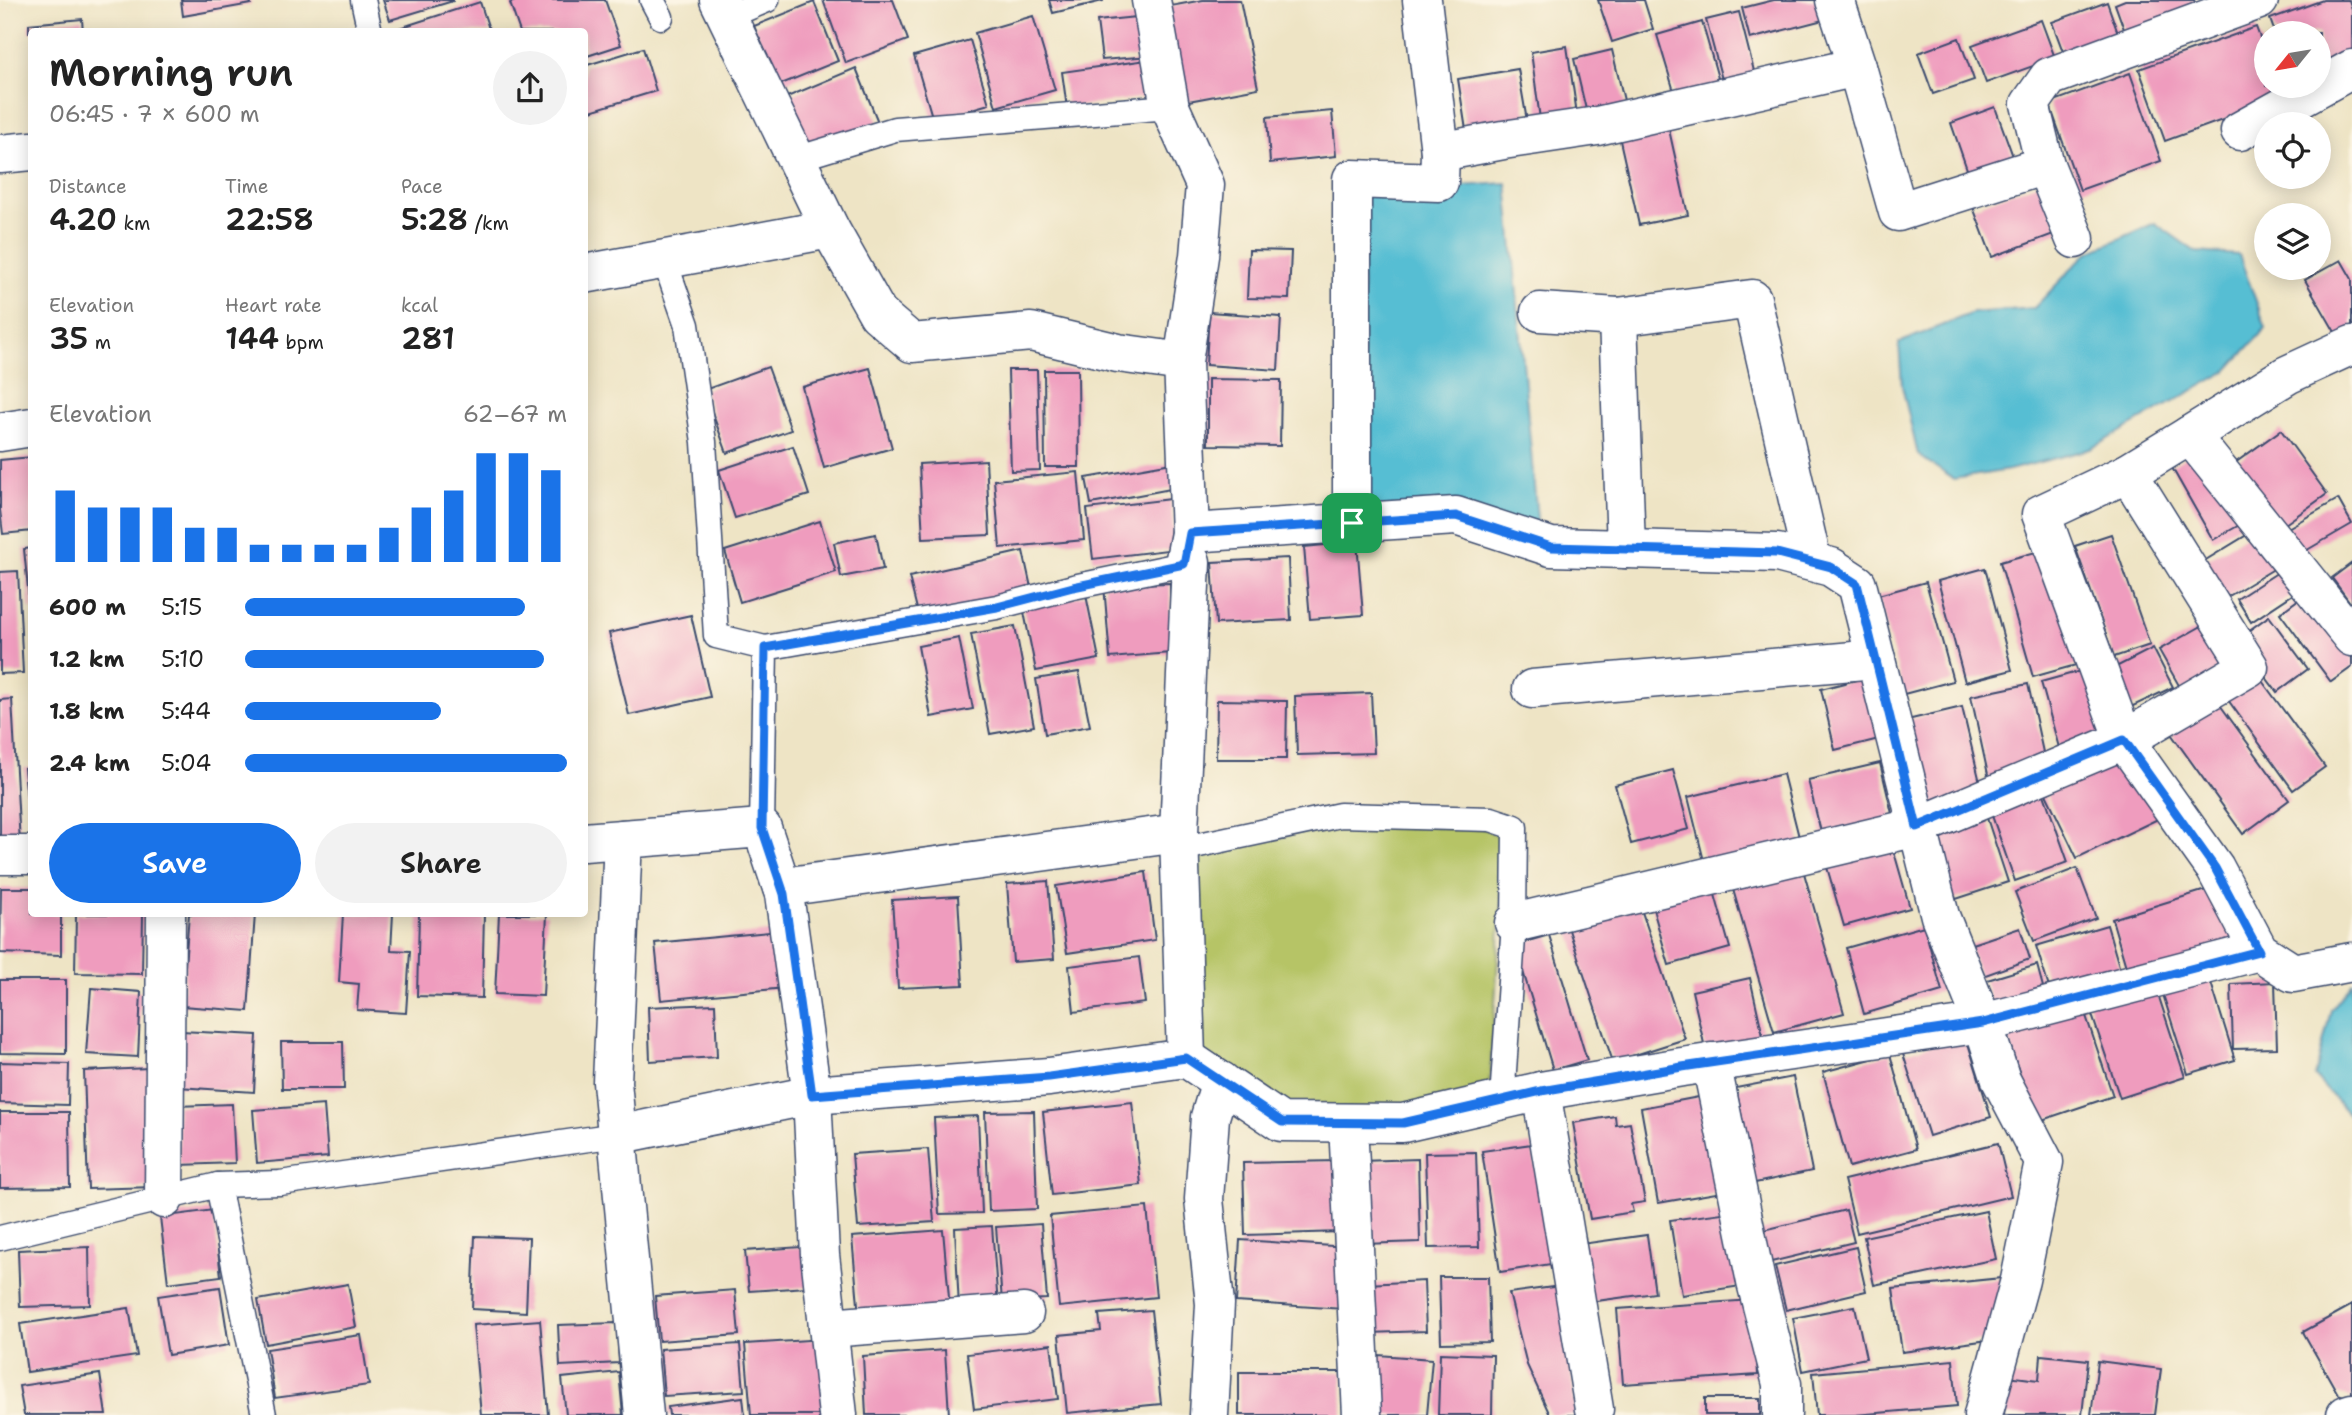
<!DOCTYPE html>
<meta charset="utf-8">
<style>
body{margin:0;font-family:"Shantell Sans",sans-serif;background:#f2f2f2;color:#222;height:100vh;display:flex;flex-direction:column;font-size:26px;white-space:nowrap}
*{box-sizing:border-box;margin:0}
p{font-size:23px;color:#767676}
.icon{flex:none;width:38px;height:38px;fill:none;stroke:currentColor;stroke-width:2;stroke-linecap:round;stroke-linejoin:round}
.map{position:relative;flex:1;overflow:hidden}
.drawer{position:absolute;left:28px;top:28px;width:560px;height:889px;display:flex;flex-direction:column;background:#fff;border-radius:7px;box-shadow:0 4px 18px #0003}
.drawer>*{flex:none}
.needle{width:46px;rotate:240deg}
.fabs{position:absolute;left:2254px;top:21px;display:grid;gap:14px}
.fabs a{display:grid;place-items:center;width:77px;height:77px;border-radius:50%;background:#fff;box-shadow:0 4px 18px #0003;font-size:35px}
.pin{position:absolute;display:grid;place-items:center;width:60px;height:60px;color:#fff;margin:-30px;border-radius:14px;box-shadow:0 4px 10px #0006}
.round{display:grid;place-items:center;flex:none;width:74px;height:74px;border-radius:37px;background:#f2f2f2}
.head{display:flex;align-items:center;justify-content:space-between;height:119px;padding:0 21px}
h1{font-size:38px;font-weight:600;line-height:52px}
.figures{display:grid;grid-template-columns:repeat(3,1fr);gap:10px;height:119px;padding:7px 21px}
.figures div{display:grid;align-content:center}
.figures b{font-size:30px;font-weight:600}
.figures small{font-size:19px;font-weight:400}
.figures p{font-size:19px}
.chart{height:196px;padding:14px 21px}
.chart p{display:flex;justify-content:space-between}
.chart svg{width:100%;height:126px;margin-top:7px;stroke:#1a73e8;stroke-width:6}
.action{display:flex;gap:14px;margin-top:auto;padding:14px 21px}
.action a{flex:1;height:80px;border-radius:42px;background:#1a73e8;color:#fff;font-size:28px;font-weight:600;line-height:80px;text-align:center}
.action a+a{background:#f2f2f2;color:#222}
ul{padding:0 21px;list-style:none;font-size:23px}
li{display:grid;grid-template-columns:112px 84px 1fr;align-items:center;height:52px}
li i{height:18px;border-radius:9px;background:#1a73e8}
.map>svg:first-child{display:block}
.green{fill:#b6c466;stroke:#687a62;stroke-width:2}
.water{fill:#56bed3;stroke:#387698;stroke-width:2}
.building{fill:#ef9cbe}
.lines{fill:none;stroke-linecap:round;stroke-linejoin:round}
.lane-casing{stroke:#3b4a6d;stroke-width:27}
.street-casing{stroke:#3b4a6d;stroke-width:41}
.lane{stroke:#fff;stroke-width:24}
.street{stroke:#fff;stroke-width:38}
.route-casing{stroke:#fff;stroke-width:14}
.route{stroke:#1a73e8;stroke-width:9}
</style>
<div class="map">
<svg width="2352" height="1415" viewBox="0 0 2352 1415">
<rect width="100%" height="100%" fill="#fcf5e5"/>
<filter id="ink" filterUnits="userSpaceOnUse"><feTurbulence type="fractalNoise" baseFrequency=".0143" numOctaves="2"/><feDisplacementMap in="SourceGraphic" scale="14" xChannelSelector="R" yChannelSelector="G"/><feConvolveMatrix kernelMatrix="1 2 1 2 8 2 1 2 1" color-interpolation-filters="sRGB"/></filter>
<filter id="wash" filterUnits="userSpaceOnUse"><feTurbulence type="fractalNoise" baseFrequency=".00686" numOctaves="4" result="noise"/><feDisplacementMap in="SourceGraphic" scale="28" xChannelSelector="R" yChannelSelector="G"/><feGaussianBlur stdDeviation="1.57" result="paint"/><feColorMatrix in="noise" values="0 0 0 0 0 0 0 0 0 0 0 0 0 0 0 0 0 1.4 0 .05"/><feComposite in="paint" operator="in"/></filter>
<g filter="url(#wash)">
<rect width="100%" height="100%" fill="#eee4c5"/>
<polygon class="green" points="1333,824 1481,827 1506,839 1489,1091 1402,1115 1285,1110 1198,1051 1189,860"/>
<g class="water">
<polygon points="1507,183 1538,530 1363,511 1362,192"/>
<polygon points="2155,223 2196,252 2239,255 2266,328 2227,371 2090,449 2009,470 1953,479 1918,455 1902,386 1899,343 1972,313 2034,308 2087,253"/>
<polygon points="2352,983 2352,1118 2315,1077 2331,1010"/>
</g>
<g id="blocks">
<g class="building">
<polygon points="181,0 250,0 251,4 183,16"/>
<polygon points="383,0 453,0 453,1 390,20"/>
<polygon points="517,0 605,0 621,45 584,57 584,32 520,32 510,3"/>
<polygon points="823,0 893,0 908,40 846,63"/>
<polygon points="1049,0 1103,0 1103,1 1053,13"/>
<polygon points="1203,0 1240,0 1258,88 1183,102 1165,7"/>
<polygon points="1598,0 1644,0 1653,29 1612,42"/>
<polygon points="1774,0 1818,0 1823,20 1750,39 1742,8"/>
<polygon points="2125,0 2194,0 2201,18 2129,43 2115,4"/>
<polygon points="2323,0 2349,0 2352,9 2352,58 2319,70 2319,33 2275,33 2270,19"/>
<polygon points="480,2 490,32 391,32 390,31"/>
<polygon points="814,2 838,61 779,85 754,26"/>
<polygon points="2107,2 2122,45 2068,65 2052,22"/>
<polygon points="1739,12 1756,79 1724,87 1706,20"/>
<polygon points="1033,16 1055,90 996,107 975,33"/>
<polygon points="1146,16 1150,56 1102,60 1097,21"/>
<polygon points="82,19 83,32 29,32 29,24"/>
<polygon points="2041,20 2055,58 1986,83 1972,45"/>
<polygon points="1702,22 1720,85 1676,98 1657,35"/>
<polygon points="2256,27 2266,54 2266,86 2278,86 2283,98 2165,141 2139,69"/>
<polygon points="1959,38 1974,80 1933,94 1918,53"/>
<polygon points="970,40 989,104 933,120 914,56"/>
<polygon points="1567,46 1577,114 1540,119 1531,52"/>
<polygon points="643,48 656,91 584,113 584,66"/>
<polygon points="1612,50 1626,109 1588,118 1574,59"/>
<polygon points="1154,59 1159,95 1067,108 1062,72"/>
<polygon points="856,68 878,122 809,151 787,97"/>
<polygon points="1518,69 1527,121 1466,130 1458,79"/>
<polygon points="2130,73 2161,161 2080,190 2049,103"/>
<polygon points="1995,107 2015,162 1970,178 1951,123"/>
<polygon points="1332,111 1336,156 1270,163 1267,117"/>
<polygon points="1668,125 1688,215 1639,225 1619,136"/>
<polygon points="2041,182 2059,232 1992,257 1973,207"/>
<polygon points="1249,250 1291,251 1289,299 1247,298"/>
<polygon points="2341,260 2352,279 2352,341 2343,346 2305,280"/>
<polygon points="1209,312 1281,317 1278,370 1206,365"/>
<polygon points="768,367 791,430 727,453 704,390"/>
<polygon points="870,368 892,448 824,468 802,387"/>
<polygon points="1008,370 1037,370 1040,470 1011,471"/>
<polygon points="1044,370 1078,370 1079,467 1045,467"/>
<polygon points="1208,379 1281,380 1280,446 1208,445"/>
<polygon points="2281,430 2327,494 2274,532 2228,468"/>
<polygon points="793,446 809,495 735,518 719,470"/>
<polygon points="2200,449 2243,523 2213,540 2171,466"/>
<polygon points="32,457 32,531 3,534 0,510 0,460"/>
<polygon points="986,460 990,535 923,538 919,464"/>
<polygon points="1172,463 1176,488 1091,504 1086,478"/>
<polygon points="1078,472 1084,540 1000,548 994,480"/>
<polygon points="1170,499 1176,549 1093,559 1087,509"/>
<polygon points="2338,499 2352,524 2295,557 2281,532"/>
<polygon points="820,521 836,572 740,602 725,551"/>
<polygon points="2260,527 2282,564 2214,605 2191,569"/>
<polygon points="876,534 883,569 841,577 834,543"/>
<polygon points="2111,534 2150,645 2114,657 2075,546"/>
<polygon points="1357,542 1363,615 1310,619 1304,547"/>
<polygon points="32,548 32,609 30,609 24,549"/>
<polygon points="2050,548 2083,663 2033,677 2000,562"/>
<polygon points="1023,551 1032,592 919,617 909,577"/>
<polygon points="1288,558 1291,620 1216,624 1212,562"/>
<polygon points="2352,563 2352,605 2332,578"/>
<polygon points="2289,565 2304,587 2251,622 2237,599"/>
<polygon points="1985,568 2012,670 1965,682 1938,581"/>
<polygon points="18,571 23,673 0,674 0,572"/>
<polygon points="1926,582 1953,681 1904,694 1878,595"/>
<polygon points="1170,583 1170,653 1110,658 1104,585"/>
<polygon points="2310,591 2352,647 2352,667 2331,682 2280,613"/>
<polygon points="1086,595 1099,659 1036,671 1023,607"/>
<polygon points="691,615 710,697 629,715 609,633"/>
<polygon points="2269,616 2308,669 2277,692 2237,639"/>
<polygon points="2216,618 2243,667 2186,698 2159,650"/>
<polygon points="1015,626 1034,726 990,734 971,634"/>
<polygon points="959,638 973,709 931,717 918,646"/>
<polygon points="2153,648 2173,687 2131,707 2112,669"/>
<polygon points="2095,667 2114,740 2061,755 2041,682"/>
<polygon points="2254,670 2325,767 2293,790 2223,693"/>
<polygon points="1079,672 1090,726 1045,734 1036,679"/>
<polygon points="1864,678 1879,739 1835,750 1821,689"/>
<polygon points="2028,684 2046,766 1989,779 1971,696"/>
<polygon points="1371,693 1374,753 1297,755 1295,696"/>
<polygon points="2215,698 2289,800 2243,834 2169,731"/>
<polygon points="12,699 20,844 0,845 0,700"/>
<polygon points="1217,700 1287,701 1286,759 1216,759"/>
<polygon points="1962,707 1983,795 1923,809 1903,721"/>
<polygon points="2128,754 2160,818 2077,858 2046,794"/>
<polygon points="1880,763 1894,822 1823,840 1808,780"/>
<polygon points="24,768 32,768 32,828 30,828"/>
<polygon points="1673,770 1689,829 1631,844 1615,785"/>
<polygon points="1783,774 1801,845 1706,869 1688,797"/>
<polygon points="2042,789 2068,862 2015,881 1989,807"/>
<polygon points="1984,809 2008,882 1950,901 1926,828"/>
<polygon points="1890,838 1910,908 1844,926 1824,857"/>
<polygon points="1802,866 1844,1013 1774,1032 1732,886"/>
<polygon points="2077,868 2096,918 2034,941 2015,892"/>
<polygon points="1146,872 1155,940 1067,953 1056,886"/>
<polygon points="1048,881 1054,959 1013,962 1007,884"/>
<polygon points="1712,884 1730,948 1669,965 1651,902"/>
<polygon points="2222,885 2240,944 2129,977 2112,919"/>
<polygon points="1,888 32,888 32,914 61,914 61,955 0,953"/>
<polygon points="958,896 963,985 898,988 892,900"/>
<polygon points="1640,906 1685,1039 1613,1062 1569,930"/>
<polygon points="76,914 143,914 142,974 75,973"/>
<polygon points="189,914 255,914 248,1011 182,1006"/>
<polygon points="343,914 393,914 391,950 410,951 406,1013 357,1010 359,984 339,982"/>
<polygon points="419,914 484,914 482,998 417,996"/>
<polygon points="499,914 547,914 543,996 495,994"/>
<polygon points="2107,925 2121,973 2051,994 2036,946"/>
<polygon points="1924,926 1942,991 1864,1014 1846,948"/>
<polygon points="2020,928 2030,959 1980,977 1969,945"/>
<polygon points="779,931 785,988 661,1000 655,943"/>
<polygon points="1549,935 1587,1060 1553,1070 1515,945"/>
<polygon points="1139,957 1145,1003 1074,1012 1069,966"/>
<polygon points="2037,965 2046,998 1994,1013 1984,981"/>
<polygon points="2208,973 2235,1060 2188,1074 2161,988"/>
<polygon points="1750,978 1763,1036 1705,1048 1692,991"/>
<polygon points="0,980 66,980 66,1054 0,1053"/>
<polygon points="2154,982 2185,1077 2120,1098 2088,1003"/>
<polygon points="2275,982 2277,1048 2233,1049 2231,984"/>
<polygon points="91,988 141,992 138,1057 86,1054"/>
<polygon points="2081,1001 2113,1096 2036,1122 2004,1027"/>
<polygon points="715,1004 717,1057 650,1061 648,1007"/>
<polygon points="181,1031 257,1035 254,1092 178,1087"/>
<polygon points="1965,1034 1991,1117 1929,1136 1903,1054"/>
<polygon points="281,1042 343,1042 344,1089 282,1089"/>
<polygon points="1890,1054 1916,1149 1849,1167 1823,1072"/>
<polygon points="0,1062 69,1064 68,1105 0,1103"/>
<polygon points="149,1068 154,1187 88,1189 84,1071"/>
<polygon points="1793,1077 1812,1171 1755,1183 1736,1088"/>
<polygon points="1704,1096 1722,1192 1658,1203 1641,1108"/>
<polygon points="1132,1102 1141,1185 1052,1195 1043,1112"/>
<polygon points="232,1104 235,1163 180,1165 177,1106"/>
<polygon points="324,1105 328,1157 257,1163 253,1110"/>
<polygon points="1034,1111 1037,1209 989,1211 985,1112"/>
<polygon points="0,1112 69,1112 70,1187 0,1188"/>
<polygon points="978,1116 982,1213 939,1214 934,1118"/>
<polygon points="1615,1116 1616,1125 1630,1123 1645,1202 1631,1204 1633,1212 1590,1219 1573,1123"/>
<polygon points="1998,1143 2011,1196 1857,1233 1844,1180"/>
<polygon points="1532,1144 1551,1264 1500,1272 1482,1151"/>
<polygon points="928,1149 934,1222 858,1227 852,1154"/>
<polygon points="1476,1152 1479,1247 1428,1248 1425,1153"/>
<polygon points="1418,1159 1420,1242 1363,1244 1361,1161"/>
<polygon points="1337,1161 1340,1232 1245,1235 1243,1163"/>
<polygon points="1147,1207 1156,1297 1059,1307 1050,1216"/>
<polygon points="213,1210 221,1276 168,1283 160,1217"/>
<polygon points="1846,1210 1854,1242 1767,1263 1760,1231"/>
<polygon points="1986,1211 1996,1259 1874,1285 1864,1237"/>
<polygon points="1729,1212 1741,1286 1682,1295 1670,1220"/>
<polygon points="1041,1224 1047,1299 1002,1301 996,1227"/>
<polygon points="992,1226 998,1306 959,1308 955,1228"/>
<polygon points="943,1230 950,1309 859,1316 852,1237"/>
<polygon points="1647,1235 1655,1293 1589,1302 1581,1244"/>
<polygon points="475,1236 529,1238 526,1312 472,1309"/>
<polygon points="1240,1240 1348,1247 1344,1309 1236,1302"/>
<polygon points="816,1246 820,1286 749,1291 745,1251"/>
<polygon points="89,1247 90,1305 20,1307 18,1250"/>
<polygon points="1856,1247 1866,1291 1786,1310 1775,1266"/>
<polygon points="1439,1277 1488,1277 1490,1342 1441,1343"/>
<polygon points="2002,1278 1988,1340 1902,1352 1893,1289"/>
<polygon points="1424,1281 1426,1331 1369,1333 1367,1284"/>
<polygon points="348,1284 356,1327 266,1344 258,1300"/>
<polygon points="1561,1286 1576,1415 1550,1415 1527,1365 1509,1293"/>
<polygon points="220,1287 229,1345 168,1355 158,1296"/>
<polygon points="735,1290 739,1335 659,1341 655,1296"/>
<polygon points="1753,1300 1758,1375 1623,1384 1617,1309"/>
<polygon points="2352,1305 2352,1399 2338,1394 2303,1332"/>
<polygon points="1855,1306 1866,1358 1803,1371 1793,1318"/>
<polygon points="129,1308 137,1356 27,1372 20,1324"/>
<polygon points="1151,1310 1161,1404 1067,1413 1059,1335 1101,1331 1099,1314"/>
<polygon points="540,1320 548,1415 481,1415 473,1325"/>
<polygon points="617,1323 619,1363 560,1366 558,1325"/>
<polygon points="361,1335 369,1385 275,1398 267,1349"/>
<polygon points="824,1339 829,1415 751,1415 745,1344"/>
<polygon points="740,1344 744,1391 664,1396 660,1349"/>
<polygon points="1051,1344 1058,1399 974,1409 967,1354"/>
<polygon points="945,1350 949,1415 866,1415 863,1356"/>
<polygon points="1440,1353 1493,1355 1492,1415 1438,1415"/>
<polygon points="1378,1355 1432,1359 1427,1415 1373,1415"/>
<polygon points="2041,1355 2088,1360 2082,1415 2004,1415 2008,1376 2039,1380"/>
<polygon points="1953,1360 1957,1406 1855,1415 1817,1415 1813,1373"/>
<polygon points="2098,1361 2161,1369 2155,1415 2091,1415"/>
<polygon points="619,1372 623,1415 566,1415 562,1378"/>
<polygon points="1239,1372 1342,1372 1343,1415 1239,1415"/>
<polygon points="100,1374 106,1415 24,1415 19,1386"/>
<polygon points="743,1397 745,1415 669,1415 668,1407"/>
<rect x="1705" y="1398" width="55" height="17"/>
</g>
</g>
</g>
<g filter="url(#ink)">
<use href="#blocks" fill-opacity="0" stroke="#3b4a6d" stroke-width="2"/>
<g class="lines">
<g class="lane-casing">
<g id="lane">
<polyline points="363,0 370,32"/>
<polyline points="652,0 661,17"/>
<polyline points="727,17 767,0"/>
<polyline points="796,159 895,129 1170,107"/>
<polyline points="664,259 687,325 704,442 716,636 765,648"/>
<polyline points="762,828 765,648 997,607 1073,587 1184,564"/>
<polyline points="1180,849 1340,815 1491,819 1515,827 1514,923 1502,1100"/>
<polyline points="218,1185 280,1183 617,1135"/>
<polyline points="0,1238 218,1185 264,1415"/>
</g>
</g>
<g class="street-casing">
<g id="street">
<polyline points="719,0 830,229 878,314 912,343 1031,332 1118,353 1183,362"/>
<polyline points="1151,0 1170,107 1205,185 1199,256 1183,362 1190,533 1184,564 1191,562 1179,833 1186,1058"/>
<polyline points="1835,0 1857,67 1898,212 2045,165"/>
<polyline points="2240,131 2352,69"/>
<polyline points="1440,152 1503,140 1597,126 1857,67"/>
<polyline points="0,154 32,151"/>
<polyline points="2075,239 2045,165 2030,104 2049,77 2259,0"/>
<polyline points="584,274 830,229"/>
<polyline points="1540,312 1618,317 1752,299 1812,561"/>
<polyline points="1618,317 1626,549"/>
<polyline points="0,432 32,427"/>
<polyline points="2190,435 2287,375 2352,345"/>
<polyline points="2128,473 2041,514 2124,740 2215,868 2259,951 2293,973 2352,962"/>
<polyline points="1352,523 1352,179 1439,182 1440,152 1422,0"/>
<polyline points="1190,533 1456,516 1551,547 1777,553 1831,567 1857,584 1940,916 1983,1023 2001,1080 2044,1162 2020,1280 1983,1415"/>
<polyline points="1532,689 1876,659"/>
<polyline points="623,839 612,1082 644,1415"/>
<polyline points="584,842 762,828 784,894 812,1095 820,1255 838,1415"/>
<polyline points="0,855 32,855"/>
<polyline points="782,887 1179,833"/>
<polyline points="1514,923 1917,827 2124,740 2249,667 2128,473 2190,435 2352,637"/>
<polyline points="1711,1062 1756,1282 1782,1384 1782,1415"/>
<polyline points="1541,1091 1594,1409"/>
<polyline points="1348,1123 1362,1415"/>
<polyline points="617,1135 812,1095 1049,1077 1186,1058 1281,1122 1403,1123 1541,1091 1682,1067 1983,1023 2259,951"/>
<polyline points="164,1199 166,914"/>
<polyline points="828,1328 1024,1313"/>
<polyline points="1209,1415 1215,1304 1204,1199 1210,1117 1221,1081"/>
<polyline points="2346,1415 2352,1413"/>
</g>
</g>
<use href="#lane" class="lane"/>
<use href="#street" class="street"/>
</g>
</g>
<g class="lines" filter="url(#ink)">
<g class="route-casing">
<polygon id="route" points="1456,516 1551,547 1777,553 1831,567 1857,584 1917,827 2124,740 2215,868 2259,951 1983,1023 1682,1067 1541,1091 1403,1123 1282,1122 1186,1058 1049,1077 812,1095 784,894 762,828 765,648 997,607 1073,587 1184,564 1190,533"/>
</g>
<use href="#route" class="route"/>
</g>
</svg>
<div class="fabs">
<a><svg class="needle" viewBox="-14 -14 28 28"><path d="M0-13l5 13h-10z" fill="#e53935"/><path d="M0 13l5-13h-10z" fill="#767676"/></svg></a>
<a><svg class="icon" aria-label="locate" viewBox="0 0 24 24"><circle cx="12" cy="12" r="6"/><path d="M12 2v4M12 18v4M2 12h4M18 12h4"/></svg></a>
<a><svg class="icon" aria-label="layers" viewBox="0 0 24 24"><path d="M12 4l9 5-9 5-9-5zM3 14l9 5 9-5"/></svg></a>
</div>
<div class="pin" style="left:1352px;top:523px;background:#1e9e55"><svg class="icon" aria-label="arrive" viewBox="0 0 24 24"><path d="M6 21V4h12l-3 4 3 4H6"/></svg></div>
<section class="drawer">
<div class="head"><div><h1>Morning run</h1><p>06:45 · 7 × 600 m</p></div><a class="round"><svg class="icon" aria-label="share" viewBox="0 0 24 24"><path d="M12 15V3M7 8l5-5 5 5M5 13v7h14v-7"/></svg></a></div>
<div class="figures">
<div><p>Distance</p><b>4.20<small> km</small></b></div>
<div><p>Time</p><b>22:58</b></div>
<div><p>Pace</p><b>5:28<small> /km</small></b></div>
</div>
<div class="figures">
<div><p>Elevation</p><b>35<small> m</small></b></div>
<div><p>Heart rate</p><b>144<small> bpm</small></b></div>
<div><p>kcal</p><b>281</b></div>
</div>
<div class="chart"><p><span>Elevation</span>62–67 m</p>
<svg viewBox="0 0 160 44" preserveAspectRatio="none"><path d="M5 44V19M15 44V25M25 44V25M35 44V25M45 44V32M55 44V32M65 44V38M75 44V38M85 44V38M95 44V38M105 44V32M115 44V25M125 44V19M135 44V6M145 44V6M155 44V12"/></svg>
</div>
<ul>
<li><b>600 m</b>5:15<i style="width:87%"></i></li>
<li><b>1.2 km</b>5:10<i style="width:93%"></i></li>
<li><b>1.8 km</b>5:44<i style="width:61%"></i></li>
<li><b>2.4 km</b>5:04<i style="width:100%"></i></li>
</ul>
<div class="action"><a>Save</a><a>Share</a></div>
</section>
</div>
